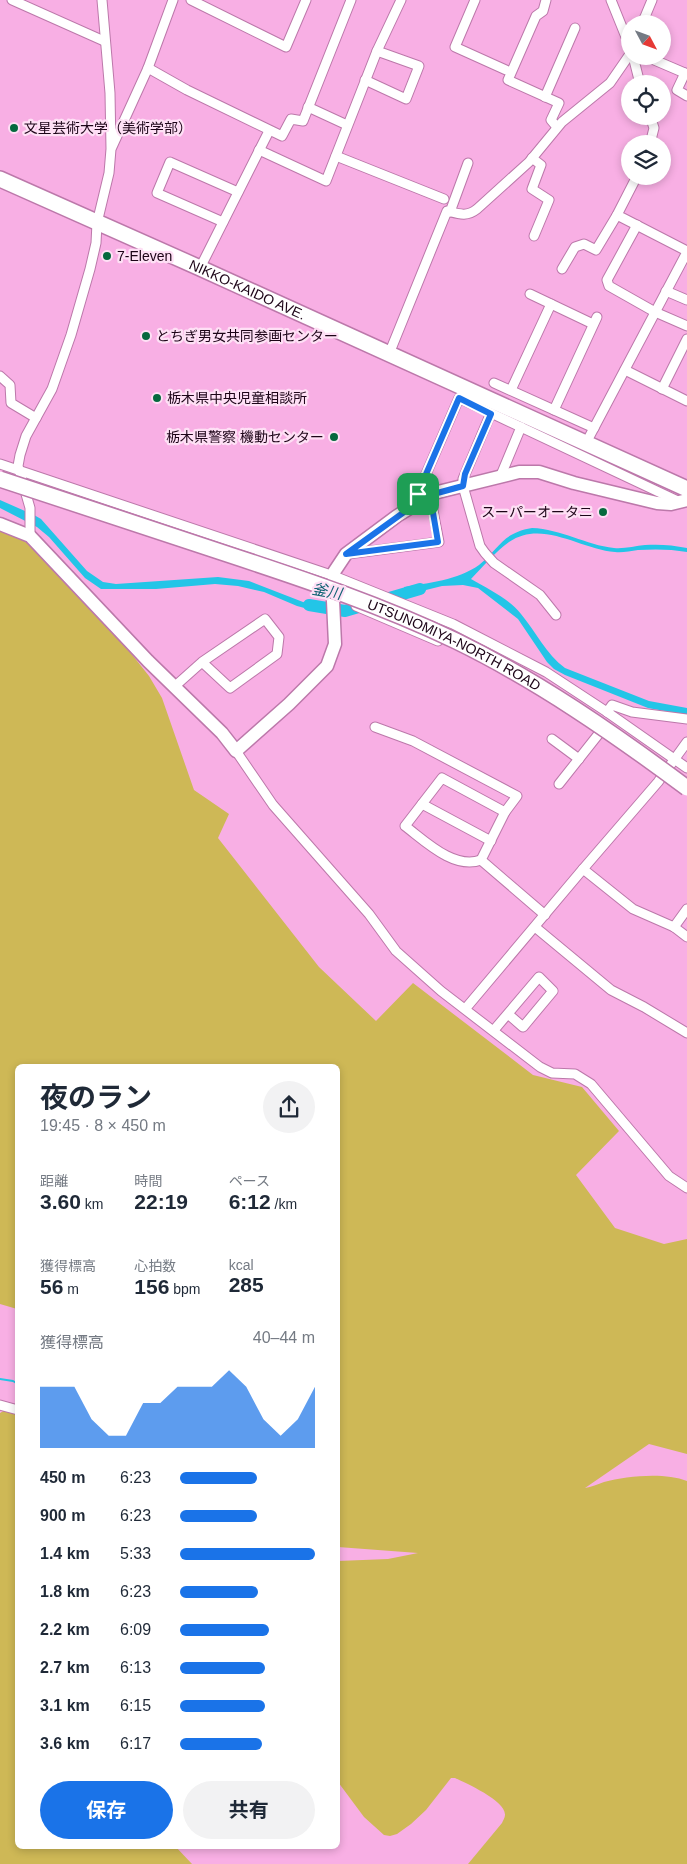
<!DOCTYPE html>
<html lang="ja">
<meta charset="utf-8">
<style>
body{margin:0;font-family:Helvetica,"Noto Sans JP",sans-serif;background:#f2f2f3;color:#1f2937;height:100vh;display:flex;flex-direction:column;font-size:19px;white-space:nowrap}
*{box-sizing:border-box;margin:0}
p{font-size:16px;color:#747a83}
.icon{flex:none;width:28px;height:28px;fill:none;stroke:currentColor;stroke-width:2;stroke-linecap:round;stroke-linejoin:round}
.map{position:relative;flex:1;overflow:hidden}
.panel{position:absolute;left:15px;top:1064px;width:325px;height:785px;display:flex;flex-direction:column;background:#fff;border-radius:8px;box-shadow:0 2px 8px #0003}
.panel>*{flex:none}
.needle{width:32px;rotate:131deg}
.fabs{position:absolute;left:621px;top:15px;display:grid;gap:10px}
.fabs a{display:grid;place-items:center;width:50px;height:50px;border-radius:50%;background:#fff;box-shadow:0 2px 8px #0003;font-size:25px}
.pin{position:absolute;display:grid;place-items:center;width:42px;height:42px;color:#fff;margin:-21px;border-radius:10px;box-shadow:0 2px 8px #0006}
.round{display:grid;place-items:center;flex:none;width:52px;height:52px;border-radius:26px;background:#f2f2f3}
.head{display:flex;align-items:center;justify-content:space-between;height:85px;padding:0 25px}
h1{font-size:28px;font-weight:700;line-height:38px}
.stats{display:grid;grid-template-columns:repeat(3,1fr);gap:8px;height:85px;padding:5px 25px}
.stats div{display:grid;align-content:center}
.stats b{font-size:21px;font-weight:700}
.stats small{font-size:14px;font-weight:400}
.stats p{font-size:14px}
.chart{height:140px;padding:10px 25px}
.chart p{display:flex;justify-content:space-between}
.chart svg{width:100%;height:90px;margin-top:5px;fill:#1a73e8;opacity:.7}
.cta{display:flex;gap:10px;margin-top:auto;padding:10px 25px}
.cta a{flex:1;height:58px;border-radius:30px;background:#1a73e8;color:#fff;font-size:20px;font-weight:700;line-height:58px;text-align:center}
.cta a+a{background:#f2f2f3;color:#1f2937}
ul{padding:0 25px;list-style:none;font-size:16px}
li{display:grid;grid-template-columns:80px 60px 1fr;align-items:center;height:38px}
li i{height:12px;border-radius:6px;background:#1a73e8}
.map>svg:first-child{display:block}
.green{fill:#ceb856}
.water{fill:#23c5e7}
.lines{fill:none;stroke-linecap:round;stroke-linejoin:round}
.stream{stroke:#23c5e7;stroke-width:2}
.river{stroke:#23c5e7;stroke-width:12}
.street-casing{stroke:#bc78aa;stroke-width:11}
.secondary-casing{stroke:#bc78aa;stroke-width:15}
.highway-casing{stroke:#bc78aa;stroke-width:18}
.street{stroke:#fff;stroke-width:9}
.secondary{stroke:#fff;stroke-width:12}
.highway{stroke:#fff;stroke-width:15}
.highway-bridge-casing{stroke:#bc78aa;stroke-width:18;stroke-linecap:butt}
.highway-bridge{stroke:#fff;stroke-width:15}
.route-casing{stroke:#fff;stroke-width:10}
.route{stroke:#1a73e8;stroke-width:6}
.poi-dot{fill:#05693e;stroke:#fee0f5;stroke-width:2}
.labels{text-anchor:middle;dominant-baseline:central;stroke-width:4.5;stroke-linejoin:round;paint-order:stroke}
.poi-label{font-size:14px;fill:#1c0417;stroke:#fee0f5;text-anchor:start}
.street-label{font-size:14px;fill:#1c0417;stroke:#fee0f5}
.water-label{font-size:15px;font-style:italic;fill:#106273;stroke:#fee0f5}
</style>
<div class="map">
<svg width="687" height="1864" viewBox="0 0 687 1864">
<rect width="100%" height="100%" fill="#f8afe4"/>
<g class="green">
<path d="M0,530L23,538L126,647L149,676L162,698L194,790L229,814L218,838L319,967L376,1021L413,983L533,1075L582,1087L619,1131L576,1175L615,1228L664,1244L687,1239V1454L649,1444L585,1488C591,1487 598,1484 604,1482C627,1476 664,1472 687,1481V1864H468L502,1823C503,1820 505,1818 505,1815C506,1801 466,1783 455,1778H451L426,1810L411,1824L397,1834L390,1836L384,1835L364,1817L338,1782V1561L388,1559L418,1553L338,1547V1066H18L17,1309L0,1304Z"/>
<polygon points="17,1403 18,1846 175,1846 192,1864 0,1864 0,1413"/>
</g>
<g class="water">
<polygon points="0,500 34,515 41,519 87,571 103,582 116,584 218,577 249,581 303,602 324,607 323,613 297,606 264,592 238,586 215,584 156,589 101,589 85,578 49,537 37,527 0,508"/>
<path d="M532,528C561,529 586,545 614,548C624,549 635,546 645,545C659,544 673,545 687,548V552C671,549 654,549 638,550C630,551 622,553 615,552C580,549 542,519 509,542C496,551 482,568 471,579C488,589 508,598 521,614C536,632 546,654 565,668L649,701L687,708V715L648,708L565,675L554,669L547,662L518,619L478,588L463,585L442,586L406,595L404,587C428,583 458,580 479,565C500,548 502,533 532,528Z"/>
</g>
<g class="lines">
<polyline class="stream" points="0,1379 13,1381 18,1384"/>
<polyline class="river" points="309,605 345,611 420,589"/>
<g class="street-casing">
<g id="street">
<polyline points="12,0 104,41"/>
<polyline points="191,0 286,47 306,0"/>
<polyline points="475,0 455,47 506,70"/>
<polyline points="546,0 543,11 536,16 508,80 559,103 551,120 557,127"/>
<polyline points="611,0 630,47"/>
<polyline points="642,24 652,0"/>
<polyline points="633,56 640,84"/>
<polyline points="645,56 687,74"/>
<polyline points="148,68 187,90 282,136 291,119 303,121 351,0"/>
<polyline points="685,73 677,90 687,96"/>
<polyline points="365,80 406,99 419,66 377,51"/>
<polyline points="545,97 575,28"/>
<polyline points="308,107 347,125"/>
<polyline points="650,144 654,128 650,116"/>
<polyline points="112,147 148,68 173,0"/>
<polyline points="259,150 326,181 377,51 401,0"/>
<polyline points="336,156 444,199"/>
<polyline points="532,158 541,165 532,189 549,200 534,236"/>
<polyline points="637,176 617,215 687,251"/>
<polyline points="450,212 468,163"/>
<polyline points="223,222 157,193 170,162 238,192"/>
<polyline points="637,225 607,280 609,286 655,312 687,326"/>
<polyline points="200,268 269,131"/>
<polyline points="562,269 575,247 584,244 596,250 617,215"/>
<polyline points="666,291 687,300"/>
<polyline points="530,294 593,324"/>
<path d="M389,354L447,211C459,214 467,217 477,209L529,162L562,122L610,83L630,54"/>
<polyline points="625,370 687,401"/>
<polyline points="0,376 10,385 11,403 36,418"/>
<polyline points="494,383 594,428"/>
<polyline points="662,389 687,339"/>
<polyline points="511,390 551,304"/>
<polyline points="554,410 597,317"/>
<polyline points="491,413 680,502"/>
<polyline points="586,443 687,252"/>
<polyline points="0,464 334,576 453,624 546,672 607,712 687,768"/>
<polyline points="501,475 521,427"/>
<polyline points="418,502 418,494 420,488 459,398 491,413 463,479 463,486 480,546 485,553 494,563 540,595 556,615"/>
<polyline points="30,536 30,508 18,466 20,455 26,436 52,389 71,335 90,269 96,243 97,223 109,173 111,149 110,93 102,0"/>
<polyline points="348,554 439,542 430,495"/>
<polyline points="356,606 438,641"/>
<polyline points="174,687 202,662 265,619 279,637 277,654 230,688 202,662"/>
<polyline points="607,712 612,705 632,712 687,719"/>
<polyline points="375,727 413,741 517,796 505,812 481,860 545,915"/>
<polyline points="552,739 579,759"/>
<polyline points="236,751 273,805 369,914 396,951 441,991 540,1067 552,1073 575,1074 591,1084 669,1176 687,1188"/>
<polyline points="559,784 601,731"/>
<polyline points="422,804 491,841"/>
<path d="M481,860C454,870 425,841 405,826L442,778L505,812"/>
<polyline points="583,869 658,782 687,742"/>
<polyline points="535,927 611,990 644,1007 687,1033"/>
<polyline points="674,927 687,909"/>
<polyline points="466,1008 583,869 633,909 674,927 687,937"/>
<polyline points="494,1030 539,977 553,991 523,1027 508,1014"/>
<polyline points="0,1405 18,1410"/>
</g>
</g>
<g class="secondary-casing">
<polyline id="secondary" points="0,524 30,536 148,661 222,733 236,751 289,704 327,666 335,644 333,601 334,572 346,554 397,516 434,493 519,472 539,472 574,483 657,503 671,504 687,500"/>
</g>
<g class="highway-casing">
<g id="highway">
<path id="s1" d="M0,179L200,268L687,489"/>
</g>
</g>
<use href="#street" class="street"/>
<use href="#secondary" class="secondary"/>
<use href="#highway" class="highway"/>
<g class="highway-bridge-casing">
<g id="highway-bridge">
<path id="s2" d="M0,479C75,504 150,528 224,553C303,579 381,605 456,641C538,681 613,733 687,788"/>
</g>
</g>
<use href="#highway-bridge" class="highway-bridge"/>
</g>
<g class="lines">
<g class="route-casing">
<polygon id="route" points="459,398 491,414 465,474 463,486 430,495 438,542 346,554 418,502 418,494 420,488"/>
</g>
<use href="#route" class="route"/>
</g>
<g class="poi-dot">
<circle cx="14" cy="128" r="5"/>
<circle cx="107" cy="256" r="5"/>
<circle cx="146" cy="336" r="5"/>
<circle cx="157" cy="398" r="5"/>
<circle cx="334" cy="437" r="5"/>
<circle cx="603" cy="512" r="5"/>
</g>
<g class="labels">
<g class="poi-label">
<text x="24" y="128">文星芸術大学（美術学部）</text>
<text x="117" y="256">7-Eleven</text>
<text x="156" y="336">とちぎ男女共同参画センター</text>
<text x="167" y="398">栃木県中央児童相談所</text>
<text x="324" y="437" text-anchor="end">栃木県警察 機動センター</text>
<text x="593" y="512" text-anchor="end">スーパーオータニ</text>
</g>
<g class="street-label">
<text stroke="none"><textPath href="#s1" startOffset="271">NIKKO-KAIDO AVE.</textPath></text>
<text stroke="none"><textPath href="#s2" startOffset="484">UTSUNOMIYA-NORTH ROAD</textPath></text>
</g>
<g class="water-label">
<text transform="translate(327 591) rotate(10)">釜川</text>
</g>
</g>
</svg>
<div class="fabs">
<a><svg class="needle" viewBox="-14 -14 28 28"><path d="M0-13l5 13h-10z" fill="#e53935"/><path d="M0 13l5-13h-10z" fill="#747a83"/></svg></a>
<a><svg class="icon" aria-label="locate" viewBox="0 0 24 24"><circle cx="12" cy="12" r="6"/><path d="M12 2v4M12 18v4M2 12h4M18 12h4"/></svg></a>
<a><svg class="icon" aria-label="layers" viewBox="0 0 24 24"><path d="M12 4l9 5-9 5-9-5zM3 14l9 5 9-5"/></svg></a>
</div>
<div class="pin" style="left:418px;top:494px;background:#1e9e55"><svg class="icon" aria-label="arrive" viewBox="0 0 24 24"><path d="M6 21V4h12l-3 4 3 4H6"/></svg></div>
<section class="panel">
<div class="head"><div><h1>夜のラン</h1><p>19:45 · 8 × 450 m</p></div><a class="round"><svg class="icon" aria-label="share" viewBox="0 0 24 24"><path d="M12 15V3M7 8l5-5 5 5M5 13v7h14v-7"/></svg></a></div>
<div class="stats">
<div><p>距離</p><b>3.60<small> km</small></b></div>
<div><p>時間</p><b>22:19</b></div>
<div><p>ペース</p><b>6:12<small> /km</small></b></div>
</div>
<div class="stats">
<div><p>獲得標高</p><b>56<small> m</small></b></div>
<div><p>心拍数</p><b>156<small> bpm</small></b></div>
<div><p>kcal</p><b>285</b></div>
</div>
<div class="chart"><p><span>獲得標高</span>40–44 m</p>
<svg viewBox="0 0 160 44" preserveAspectRatio="none"><path d="M0 44V14L10 14L20 14L30 30L40 38L50 38L60 22L70 22L80 14L90 14L100 14L110 6L120 14L130 30L140 38L150 30L160 14V44z"/></svg>
</div>
<ul>
<li><b>450 m</b>6:23<i style="width:57%"></i></li>
<li><b>900 m</b>6:23<i style="width:57%"></i></li>
<li><b>1.4 km</b>5:33<i style="width:100%"></i></li>
<li><b>1.8 km</b>6:23<i style="width:58%"></i></li>
<li><b>2.2 km</b>6:09<i style="width:66%"></i></li>
<li><b>2.7 km</b>6:13<i style="width:63%"></i></li>
<li><b>3.1 km</b>6:15<i style="width:63%"></i></li>
<li><b>3.6 km</b>6:17<i style="width:61%"></i></li>
</ul>
<div class="cta"><a>保存</a><a>共有</a></div>
</section>
</div>
